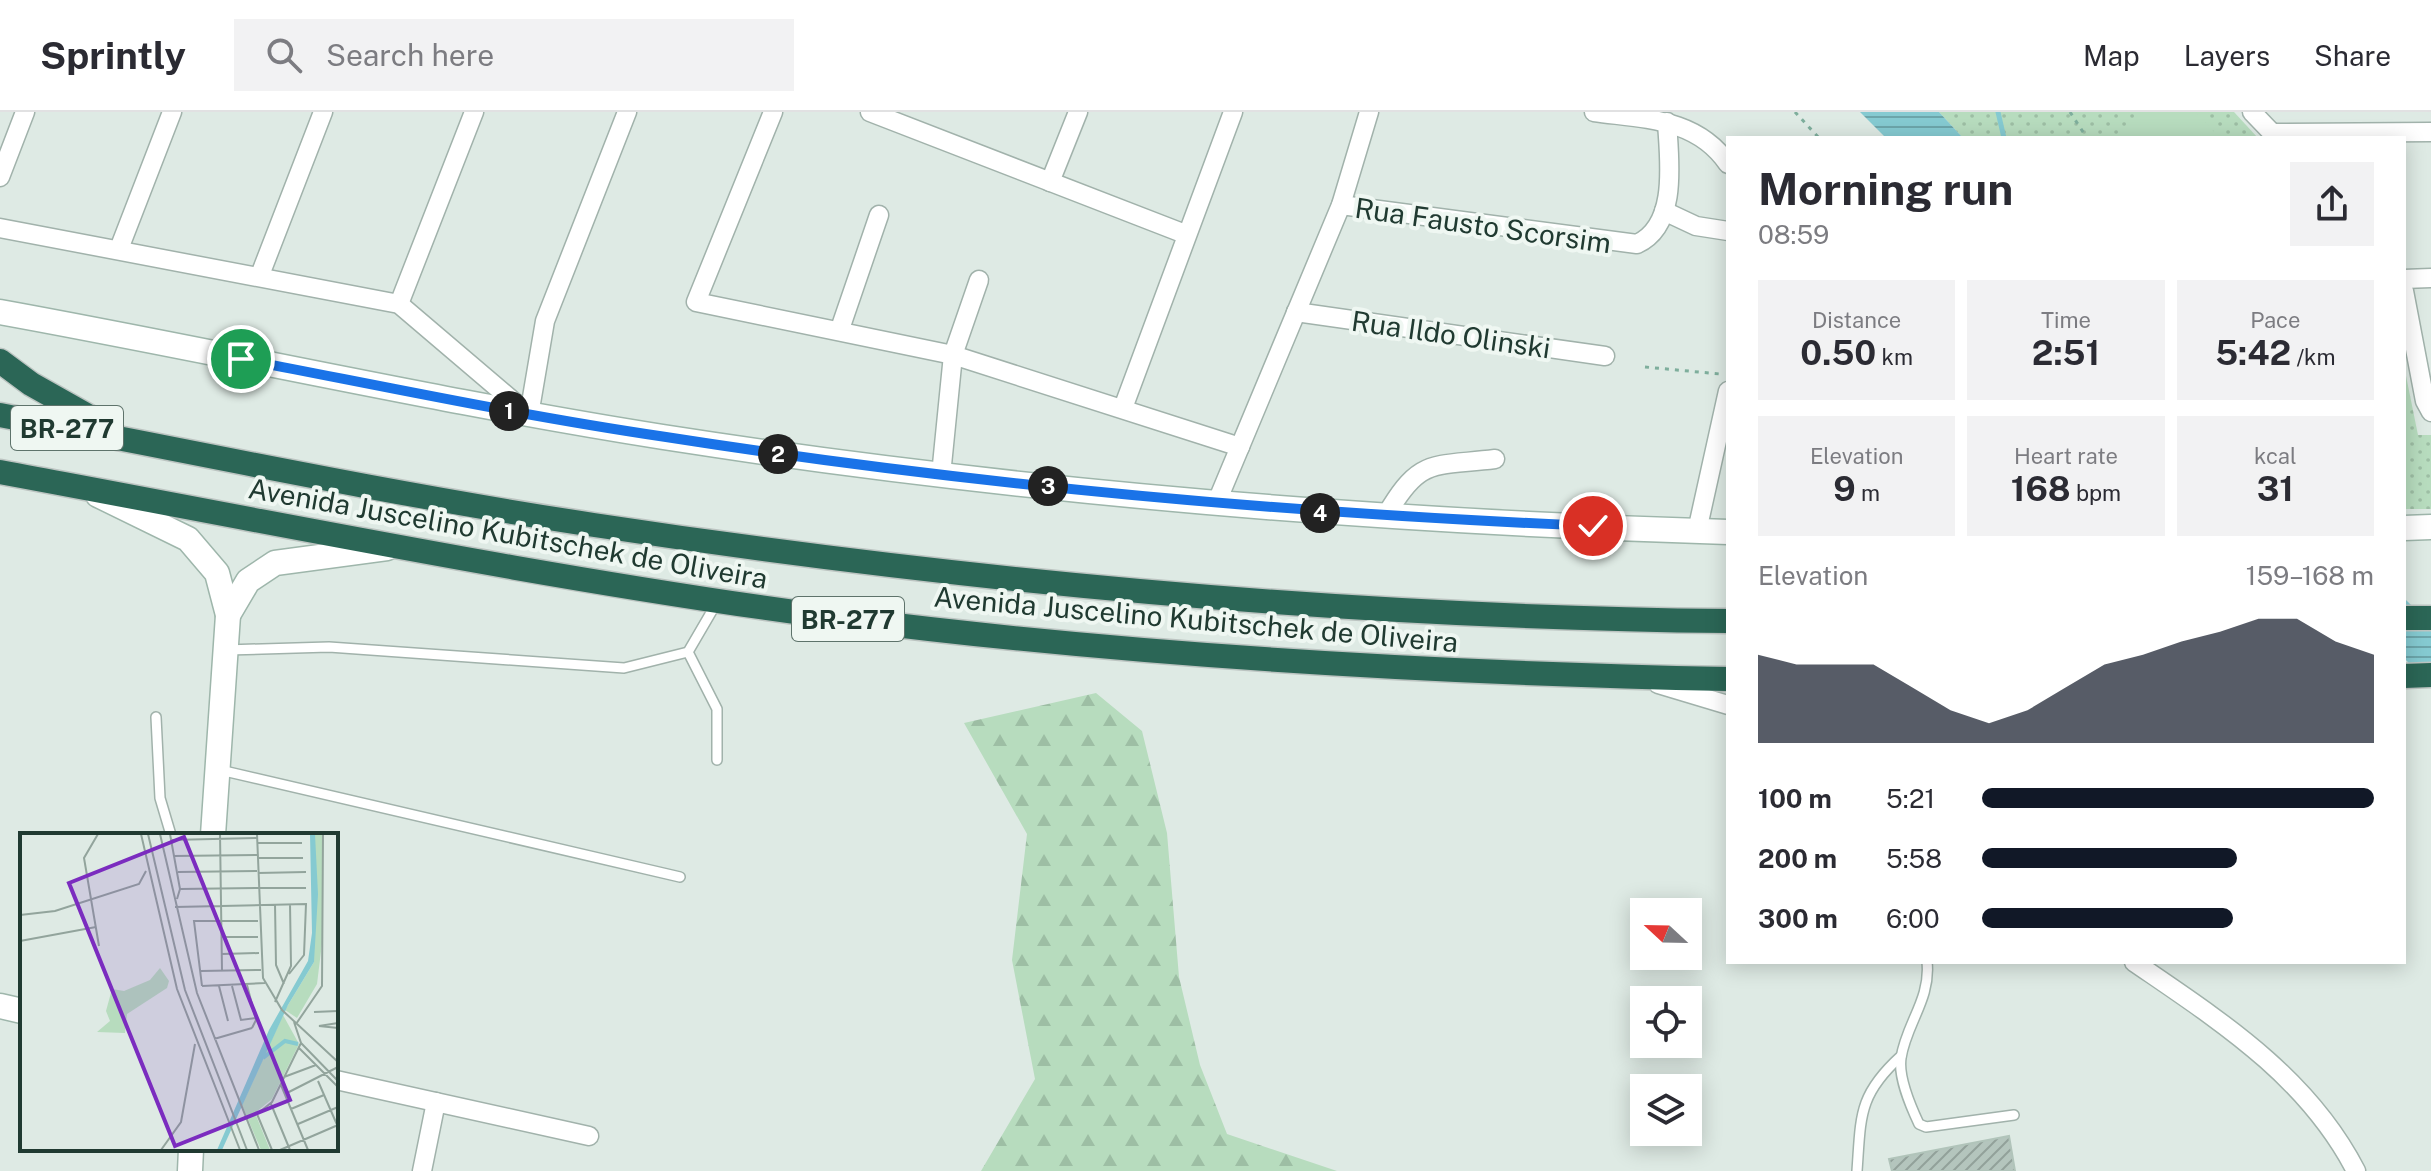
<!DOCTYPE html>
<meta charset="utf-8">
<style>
body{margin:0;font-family:"Public Sans",sans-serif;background:#f2f2f3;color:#2b2b33;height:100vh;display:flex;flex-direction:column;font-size:30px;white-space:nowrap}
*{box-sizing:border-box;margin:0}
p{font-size:26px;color:#7c7c81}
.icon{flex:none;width:44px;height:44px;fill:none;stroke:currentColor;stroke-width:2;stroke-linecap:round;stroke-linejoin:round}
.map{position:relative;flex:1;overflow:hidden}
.panel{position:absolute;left:1726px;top:24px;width:680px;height:828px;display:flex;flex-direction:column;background:#fff;border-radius:0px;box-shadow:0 4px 20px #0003}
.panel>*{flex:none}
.needle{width:52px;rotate:292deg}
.fabs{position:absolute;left:1630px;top:786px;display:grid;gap:16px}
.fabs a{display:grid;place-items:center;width:72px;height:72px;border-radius:0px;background:#fff;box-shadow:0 4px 20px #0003;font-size:40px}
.pin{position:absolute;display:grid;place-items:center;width:68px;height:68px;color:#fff;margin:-34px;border:4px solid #fff;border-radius:50%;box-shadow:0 2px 8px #0007}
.km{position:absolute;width:40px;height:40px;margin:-20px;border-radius:50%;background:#222;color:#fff;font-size:22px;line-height:40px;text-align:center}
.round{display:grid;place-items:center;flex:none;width:84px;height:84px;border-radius:0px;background:#f2f2f3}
.summary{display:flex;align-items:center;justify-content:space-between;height:136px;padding:0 32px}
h1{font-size:44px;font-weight:700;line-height:60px}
.metrics{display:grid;grid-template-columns:repeat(3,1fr);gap:12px;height:136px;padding:8px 32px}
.metrics div{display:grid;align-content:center;border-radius:0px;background:#f2f2f3;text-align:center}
.metrics b{font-size:34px;font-weight:700}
.metrics small{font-size:22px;font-weight:400}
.metrics p{font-size:22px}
.chart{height:224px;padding:16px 32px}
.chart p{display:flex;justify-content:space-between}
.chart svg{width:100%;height:144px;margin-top:8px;fill:#111827;opacity:.7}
ul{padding:0 32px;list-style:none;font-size:26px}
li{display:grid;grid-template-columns:128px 96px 1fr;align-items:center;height:60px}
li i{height:20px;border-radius:10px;background:#111827}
header{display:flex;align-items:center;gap:48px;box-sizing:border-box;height:112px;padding:0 40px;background:#fff;border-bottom:2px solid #e1e1e2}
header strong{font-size:38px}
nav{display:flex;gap:44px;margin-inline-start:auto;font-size:28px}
.search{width:560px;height:72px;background:#f2f2f3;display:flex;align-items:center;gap:20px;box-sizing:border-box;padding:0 28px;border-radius:0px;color:#7c7c81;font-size:30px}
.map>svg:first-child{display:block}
.green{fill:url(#green-dots)}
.forest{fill:url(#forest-firs)}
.pitch{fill:#b7dcbe}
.water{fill:url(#water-rules)}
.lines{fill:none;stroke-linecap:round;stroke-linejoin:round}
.stream{stroke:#85cad1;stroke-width:5}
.building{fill:url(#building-hatch);stroke:#b1c4ba;stroke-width:2}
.lane-casing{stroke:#a1b2ab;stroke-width:12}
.street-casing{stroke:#a1b2ab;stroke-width:21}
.secondary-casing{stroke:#9eb6ab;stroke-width:27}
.highway-casing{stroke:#bcc4c1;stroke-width:27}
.path{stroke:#7eae9c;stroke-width:3;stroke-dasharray:4 6;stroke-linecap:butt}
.lane{stroke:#fff;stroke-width:9}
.street{stroke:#fff;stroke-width:18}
.secondary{stroke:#fff;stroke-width:24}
.highway{stroke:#2b6656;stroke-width:24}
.route-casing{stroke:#fff;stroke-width:16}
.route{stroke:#1a73e8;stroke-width:10}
.labels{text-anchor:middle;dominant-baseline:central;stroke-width:8;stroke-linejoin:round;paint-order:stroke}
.shield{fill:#eff7f2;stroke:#5e736b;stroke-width:2}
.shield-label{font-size:26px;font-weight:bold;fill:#203a31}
.street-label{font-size:28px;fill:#203a31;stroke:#eff7f2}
.inset-river{fill:none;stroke:#85cad1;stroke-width:4}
.inset-road{fill:none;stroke:#92a49c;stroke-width:2}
.view{fill:#7b2cbf;fill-opacity:0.15;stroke:#7b2cbf;stroke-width:4}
.inset-edge{fill:none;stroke:#203a31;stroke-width:4}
</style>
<header>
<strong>Sprintly</strong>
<div class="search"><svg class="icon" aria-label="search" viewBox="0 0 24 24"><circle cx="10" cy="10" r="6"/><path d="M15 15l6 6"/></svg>Search here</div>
<nav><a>Map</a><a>Layers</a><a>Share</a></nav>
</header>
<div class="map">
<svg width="2431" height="1059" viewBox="0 0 2431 1059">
<defs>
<pattern id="green-dots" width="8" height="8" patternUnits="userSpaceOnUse" patternTransform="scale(2)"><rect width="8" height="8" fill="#b7dcbe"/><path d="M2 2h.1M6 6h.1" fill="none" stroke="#9dbea4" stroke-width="1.8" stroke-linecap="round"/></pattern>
<pattern id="forest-firs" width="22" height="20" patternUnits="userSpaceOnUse" patternTransform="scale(2)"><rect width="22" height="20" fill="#b7dcbe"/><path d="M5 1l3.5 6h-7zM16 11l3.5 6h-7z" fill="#9dbea4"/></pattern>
<pattern id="water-rules" width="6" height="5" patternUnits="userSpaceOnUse" patternTransform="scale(2)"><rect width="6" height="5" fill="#85cad1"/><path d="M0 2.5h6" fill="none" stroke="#6ca5aa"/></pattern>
<pattern id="building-hatch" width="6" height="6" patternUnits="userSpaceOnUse" patternTransform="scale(2)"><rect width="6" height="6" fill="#b4c5bd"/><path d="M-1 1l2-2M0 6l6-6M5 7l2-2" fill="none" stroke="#92a19a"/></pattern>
</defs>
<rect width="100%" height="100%" fill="#deeae4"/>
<g class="green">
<polygon points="1939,0 2234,0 2258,26 1963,26"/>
<polygon points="2404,254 2418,323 2431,323 2431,397 2404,397"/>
</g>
<polygon class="forest" points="1096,581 1142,619 1167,721 1179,865 1200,953 1227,1022 1337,1059 981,1059 1035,967 1012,848 1027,722 964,611"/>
<polygon class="pitch" points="2142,0 2196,0 2220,26 2114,26"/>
<g class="water">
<polygon points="1860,0 1939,0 1963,26 1886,26"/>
<polygon points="2404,486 2431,513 2431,574 2404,546"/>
</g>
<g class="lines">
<polyline class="stream" points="1998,0 2004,26"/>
</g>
<polygon class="building" points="2009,1024 2015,1059 1892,1059 1889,1047"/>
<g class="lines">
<g class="lane-casing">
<g id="lane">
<polyline points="226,538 329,535 624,556 688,540 716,492"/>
<polyline points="688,540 717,597 717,648"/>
<polyline points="156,605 160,686 171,723"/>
<polyline points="220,658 680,765"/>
<path d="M1927,850C1931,887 1906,912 1901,946C1898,966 1911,995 1919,1012L1926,1015L2014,1003"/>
<path d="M1857,1059C1861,1004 1858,983 1901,944"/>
</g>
</g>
<g class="street-casing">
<g id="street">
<polyline points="773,0 696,190 953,243 1240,335"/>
<polyline points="870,0 1185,122"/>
<path d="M1594,0C1644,7 1697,6 1728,52"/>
<polyline points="2252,0 2277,26"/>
<polyline points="2272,21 2431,20"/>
<polyline points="0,65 25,0"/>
<polyline points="1050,70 1078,0"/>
<path d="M1341,93L1637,132C1679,113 1669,46 1667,10"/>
<polyline points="1664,99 1696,114 1728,119"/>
<polyline points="0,116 399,192 527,301"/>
<polyline points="119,137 172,0"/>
<polyline points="260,163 323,0"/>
<polyline points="2404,167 2431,166"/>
<polyline points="2404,179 2425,289 2431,300"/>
<polyline points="399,192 474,0"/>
<polyline points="1296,200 1605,244"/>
<polyline points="840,217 879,103"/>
<polyline points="1123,296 1233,0"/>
<polyline points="529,303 545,209 627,0"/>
<polyline points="941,363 953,243 979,168"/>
<polyline points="1216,392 1341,93 1369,0"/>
<path d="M1385,405C1420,345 1430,355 1495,347"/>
<polyline points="1697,419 1728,279"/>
<polyline points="1658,572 1728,593"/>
<path d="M2134,850C2220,909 2307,964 2356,1059"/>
<polyline points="336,968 589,1024"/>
<polyline points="422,1059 436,990"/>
</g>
</g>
<g class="secondary-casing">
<g id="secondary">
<path d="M0,200C221,240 441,290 663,325C1016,380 1372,409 1728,420"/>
<polyline points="98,383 188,427 217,461 228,503 213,723"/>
<polyline points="2404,416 2431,415"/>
<polyline points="228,503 248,469 275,451 387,436"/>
<polyline points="0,894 22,899"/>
<polyline points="190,1059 191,1037"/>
</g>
</g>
<g class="highway-casing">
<g id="highway">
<polyline points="0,249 31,272 111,317"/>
<path d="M0,303C197,341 395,383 594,413C970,470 1348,505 1728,509"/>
<path d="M0,360C281,412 562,470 846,507C1138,544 1434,561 1728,567"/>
<polyline points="2404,506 2431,506"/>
<polyline points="2404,564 2431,563"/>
</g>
</g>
<g class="path">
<polyline points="1795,0 1819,26"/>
<polyline points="2070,0 2087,26"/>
<polyline points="1645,255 1720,262"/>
</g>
<use href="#lane" class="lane"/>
<use href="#street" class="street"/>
<use href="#secondary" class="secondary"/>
<use href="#highway" class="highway"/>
</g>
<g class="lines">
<g class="route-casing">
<path id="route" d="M241,247C382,274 523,304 666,325C973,373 1282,401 1593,414"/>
</g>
<use href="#route" class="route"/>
</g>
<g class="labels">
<g class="shield">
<rect x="11" y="294" width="112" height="44" rx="6"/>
<rect x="792" y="485" width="112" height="44" rx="6"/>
</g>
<g class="shield-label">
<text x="67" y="316">BR-277</text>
<text x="848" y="507">BR-277</text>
</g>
<g class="street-label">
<text transform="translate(1483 113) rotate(8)">Rua Fausto Scorsim</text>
<text transform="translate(1451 222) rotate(8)">Rua Ildo Olinski</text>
<text transform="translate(508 421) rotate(10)">Avenida Juscelino Kubitschek de Oliveira</text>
<text transform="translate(1196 507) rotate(5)">Avenida Juscelino Kubitschek de Oliveira</text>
</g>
</g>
<g transform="translate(20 721)">
<rect width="318" height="318" fill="#deeae4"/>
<path d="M295,1H302L303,102L297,151L277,185L265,177L294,129ZM263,182L279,211L252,266L235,280L250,317H241L222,272Z" fill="#b7dcbe"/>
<path d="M140,135L149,148L147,155L107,181L105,200L77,199L90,188L86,178L92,156L104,158L130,147Z" fill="#b7dcbe"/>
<path d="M290,1H295L298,61L294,129L268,172L202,317H197L249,197L288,128L292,100Z" fill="#85cad1"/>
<path class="inset-river" d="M243,225L265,208L278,211"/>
<path class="inset-road" d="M78,1L64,25L79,113M121,1L157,156L220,317M128,1L165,157L227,317M140,1L177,160L239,317M150,1L160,56L157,66M200,1L202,138M237,1L243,145L262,177L318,229M150,7L237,5M237,10H282M154,23L237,22M237,25H283M158,39L237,38M238,40L286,39M238,55H286M160,56L238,55M255,71L256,132L264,151M155,74L286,71L284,122L269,141M0,82L35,78L119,51L126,38M202,104H238M0,108L76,94M202,121L239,120M181,138L241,137M227,152L236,187L232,195M182,153L174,88H238M182,153L245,150M199,153L208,188M212,153L221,187L236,185M255,169L271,133L270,71M294,179L318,178M318,190L299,193L318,195M276,191L302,153L303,1M194,206L232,195M281,210L318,248M279,215L318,254M264,244L296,232M298,248L318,294M261,252L288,317M265,261L318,234M251,271L270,317M271,276L304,262M278,291L318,274M141,317L161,289L175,211M252,317L237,281L252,269L281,210L274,189M260,317L318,292"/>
<path class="view" d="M164,4L270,267L155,313L49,50Z"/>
<rect width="318" height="318" class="inset-edge"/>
</g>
</svg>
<div class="fabs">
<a><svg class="needle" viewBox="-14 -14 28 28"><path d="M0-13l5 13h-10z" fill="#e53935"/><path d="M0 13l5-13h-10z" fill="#7c7c81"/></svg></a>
<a><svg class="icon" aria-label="locate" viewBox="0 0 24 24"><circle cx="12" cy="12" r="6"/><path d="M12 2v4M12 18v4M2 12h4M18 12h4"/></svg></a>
<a><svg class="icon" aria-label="layers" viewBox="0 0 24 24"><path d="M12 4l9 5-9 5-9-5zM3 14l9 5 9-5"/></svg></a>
</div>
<div class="pin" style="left:241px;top:247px;background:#1e9e55"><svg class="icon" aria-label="arrive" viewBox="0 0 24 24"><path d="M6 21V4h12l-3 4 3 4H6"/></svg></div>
<div class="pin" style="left:1593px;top:414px;background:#d93025"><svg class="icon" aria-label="check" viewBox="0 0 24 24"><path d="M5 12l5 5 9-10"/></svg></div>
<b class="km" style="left:509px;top:299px">1</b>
<b class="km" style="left:778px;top:342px">2</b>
<b class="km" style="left:1048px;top:374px">3</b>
<b class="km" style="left:1320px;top:401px">4</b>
<section class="panel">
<div class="summary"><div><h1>Morning run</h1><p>08:59</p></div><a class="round"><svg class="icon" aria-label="share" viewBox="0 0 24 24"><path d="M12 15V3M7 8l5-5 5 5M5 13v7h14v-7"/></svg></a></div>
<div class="metrics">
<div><p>Distance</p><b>0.50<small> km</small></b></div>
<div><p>Time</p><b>2:51</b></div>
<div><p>Pace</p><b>5:42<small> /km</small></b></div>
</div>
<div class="metrics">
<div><p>Elevation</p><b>9<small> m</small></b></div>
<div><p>Heart rate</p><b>168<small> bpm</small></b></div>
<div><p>kcal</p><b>31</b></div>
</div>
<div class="chart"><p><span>Elevation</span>159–168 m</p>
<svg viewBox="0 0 160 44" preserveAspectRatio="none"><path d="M0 44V17L10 20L20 20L30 20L40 27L50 34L60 38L70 34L80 27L90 20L100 17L110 13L120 10L130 6L140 6L150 13L160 17V44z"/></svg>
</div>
<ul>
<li><b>100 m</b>5:21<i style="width:100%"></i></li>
<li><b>200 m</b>5:58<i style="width:65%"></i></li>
<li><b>300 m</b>6:00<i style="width:64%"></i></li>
</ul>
</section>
</div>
